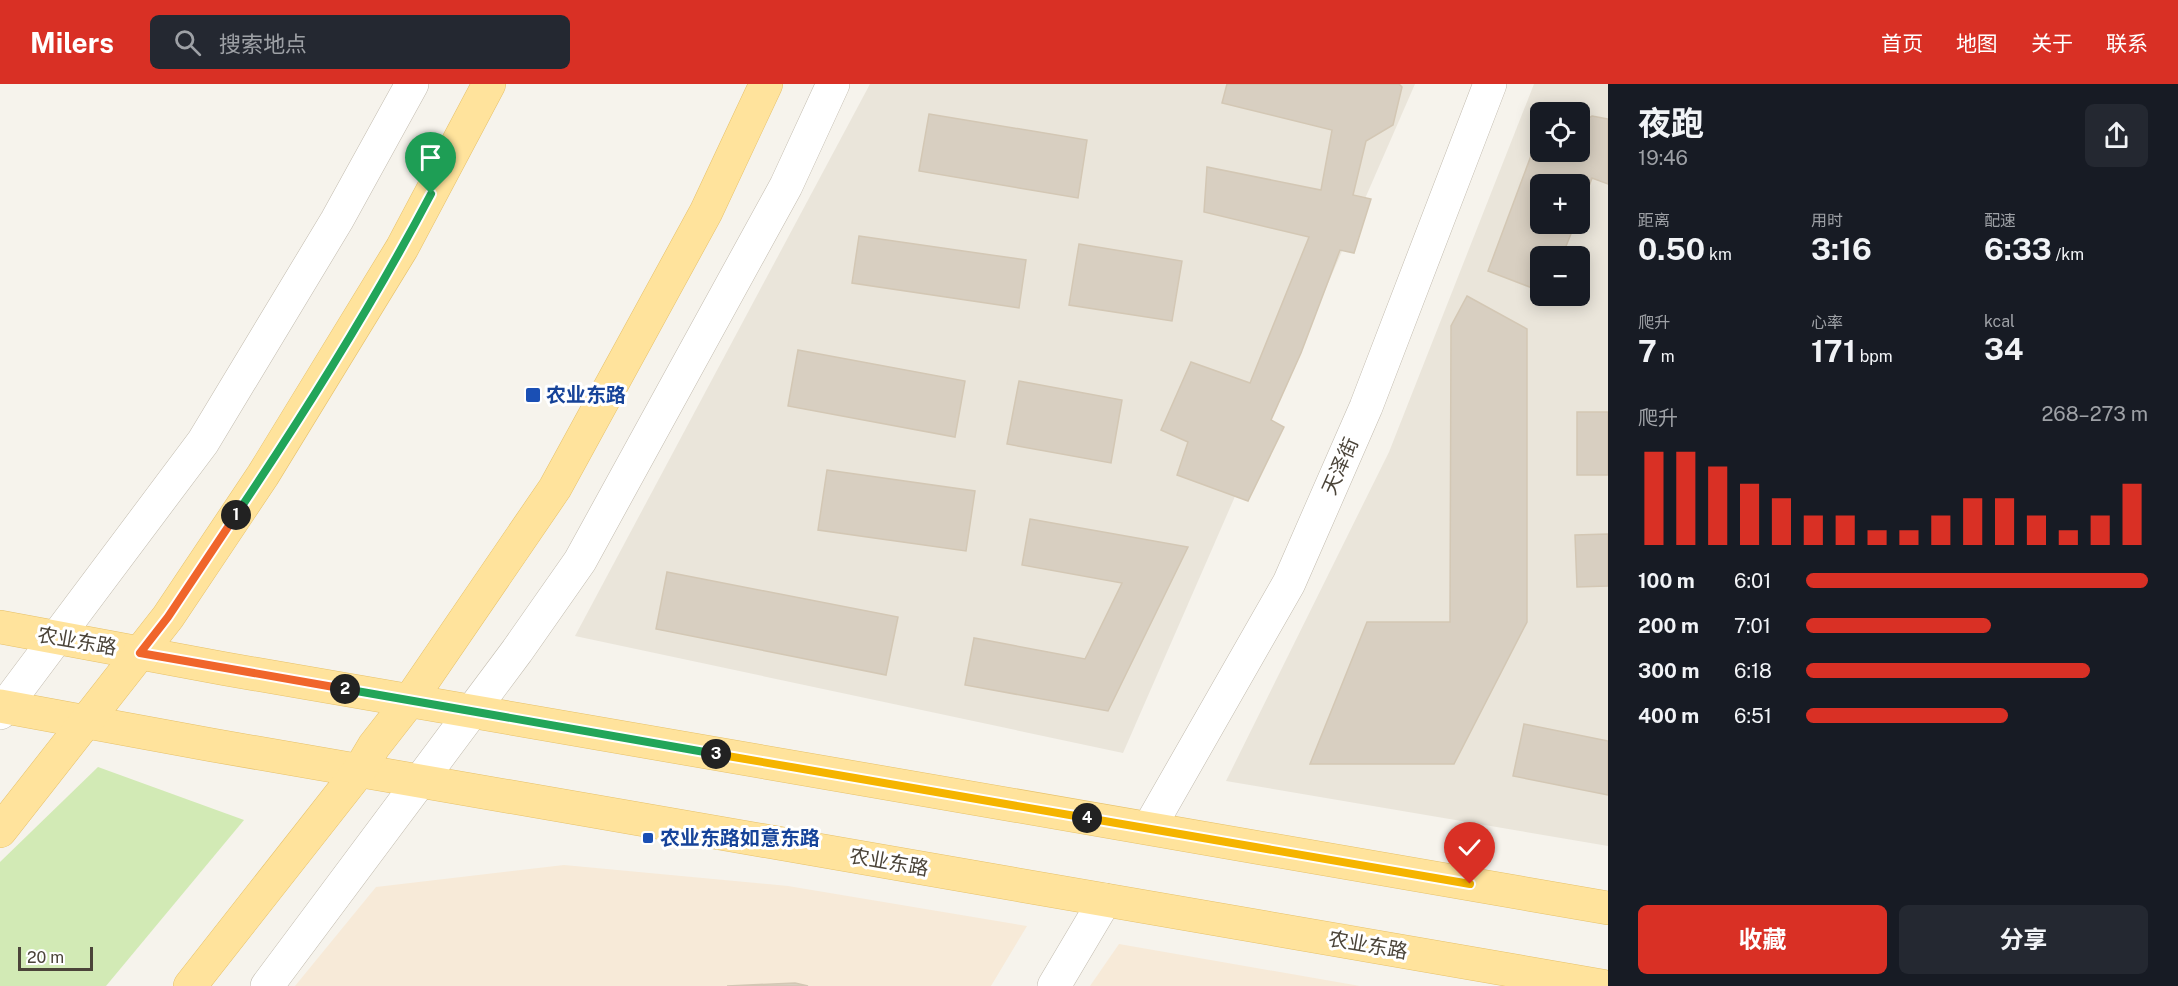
<!DOCTYPE html>
<html lang="zh">
<meta charset="utf-8">
<style>
body{margin:0;font-family:"Public Sans","Noto Sans SC",sans-serif;background:#242831;color:#f1f3f6;height:100vh;display:flex;flex-direction:column;font-size:22px;white-space:nowrap}
*{box-sizing:border-box;margin:0}
p{font-size:20px;color:#9ea1a6}
.icon{flex:none;width:33px;height:33px;fill:none;stroke:currentColor;stroke-width:2;stroke-linecap:round;stroke-linejoin:round}
.map{position:relative;flex:1;overflow:hidden}
.sheet{display:flex;flex-direction:column;background:#171b24;width:570px}
.sheet>*{flex:none}
.fabs{position:absolute;left:1530px;top:18px;display:grid;gap:12px}
.fabs a{display:grid;place-items:center;width:60px;height:60px;border-radius:9px;background:#171b24;box-shadow:0 3px 15px #0003;font-size:30px}
.scale{position:absolute;left:18px;bottom:15px;width:75px;box-sizing:border-box;padding-left:6px;border:3px solid #4b4439;border-top:0;font-size:16px;line-height:21px;white-space:nowrap;color:#4b4439;-webkit-text-stroke:4px #fff;paint-order:stroke}
.pin{position:absolute;display:grid;place-items:center;width:51px;height:51px;color:#fff;margin:-62px -26px;border-radius:50% 50% 50% 0;rotate:-45deg;box-shadow:0 0 6px #0007}
.pin .icon{rotate:45deg}
.km{position:absolute;width:30px;height:30px;margin:-15px;border-radius:50%;background:#222;color:#fff;font-size:16px;line-height:30px;text-align:center}
.round{display:grid;place-items:center;flex:none;width:63px;height:63px;border-radius:9px;background:#242831}
.summary{display:flex;align-items:center;justify-content:space-between;height:102px;padding:0 30px}
h1{font-size:33px;font-weight:700;line-height:45px}
.figures{display:grid;grid-template-columns:repeat(3,1fr);gap:9px;height:102px;padding:6px 30px}
.figures div{display:grid;align-content:center}
.figures b{font-size:30px;font-weight:700}
.figures small{font-size:16px;font-weight:400}
.figures p{font-size:16px}
.chart{height:168px;padding:12px 30px}
.chart p{display:flex;justify-content:space-between}
.chart svg{width:100%;height:108px;margin-top:6px;stroke:#d93025;stroke-width:6}
.button{display:flex;gap:12px;margin-top:auto;padding:12px 30px}
.button a{flex:1;height:69px;border-radius:9px;background:#d93025;color:#fff;font-size:24px;font-weight:700;line-height:69px;text-align:center}
.button a+a{background:#242831;color:#f1f3f6}
ul{padding:0 30px;list-style:none;font-size:20px}
li{display:grid;grid-template-columns:96px 72px 1fr;align-items:center;height:45px}
li i{height:15px;border-radius:8px;background:#d93025}
header{display:flex;align-items:center;gap:36px;box-sizing:border-box;height:84px;padding:0 30px;background:#d93025;color:#fff}
header strong{font-size:28px}
nav{display:flex;gap:33px;margin-inline-start:auto;font-size:21px}
.search{width:420px;height:54px;background:#242831;display:flex;align-items:center;gap:15px;box-sizing:border-box;padding:0 21px;border-radius:9px;color:#9ea1a6;font-size:22px}
main{display:flex;flex:1;min-height:0}
.map>svg:first-child{display:block}
.residential{fill:#eae5da;fill-rule:evenodd}
.commercial{fill:#f7ead8}
.green{fill:#d2eab5}
.building{fill:#d8cfc1;stroke:#d3c7b4;stroke-width:1.5}
.lines{fill:none;stroke-linecap:round;stroke-linejoin:round}
.minor-casing{stroke:#c2bbae;stroke-width:34}
.major-casing{stroke:#e6c16a;stroke-width:34}
.minor{stroke:#fff;stroke-width:33}
.major{stroke:#ffe39c;stroke-width:33}
.split-1-casing{stroke:#fff;stroke-width:12}
.split-2-casing{stroke:#fff;stroke-width:12}
.split-3-casing{stroke:#fff;stroke-width:12}
.split-4-casing{stroke:#fff;stroke-width:12}
.split-5-casing{stroke:#fff;stroke-width:12}
.split-1{stroke:#22a559;stroke-width:8}
.split-2{stroke:#f0652b;stroke-width:8}
.split-3{stroke:#22a559;stroke-width:8}
.split-4{stroke:#f5b400;stroke-width:8}
.split-5{stroke:#f5b400;stroke-width:8}
.transit-dot{fill:#1a4fb4;stroke:#fff;stroke-width:2}
.labels{text-anchor:middle;dominant-baseline:central;stroke-width:6;stroke-linejoin:round;paint-order:stroke}
.transit-label{font-size:20px;font-weight:bold;fill:#164399;stroke:#fff;text-anchor:start}
.street-label{font-size:20px;fill:#4b4439;stroke:#fff}
</style>
<header>
<strong>Milers</strong>
<div class="search"><svg class="icon" aria-label="search" viewBox="0 0 24 24"><circle cx="10" cy="10" r="6"/><path d="M15 15l6 6"/></svg>搜索地点</div>
<nav><a>首页</a><a>地图</a><a>关于</a><a>联系</a></nav>
</header>
<main>
<div class="map">
<svg width="1608" height="902" viewBox="0 0 1608 902">
<rect width="100%" height="100%" fill="#f6f3ec"/>
<g class="residential">
<polygon points="870,0 1415,0 1123,669 575,552"/>
<path d="M1534,0H1608V762L1226,697L1389,368ZM1540,28H1580V68H1540ZM1540,100H1580V140H1540ZM1540,172H1580V212H1540Z"/>
</g>
<g class="commercial">
<polygon points="564,781 788,802 1027,842 991,902 295,902 376,803"/>
<polygon points="1119,860 1360,902 1090,902"/>
</g>
<polygon class="green" points="98,683 244,736 106,902 0,902 0,778"/>
<g class="building">
<polygon points="1227,0 1399,0 1402,3 1393,41 1366,57 1353,111 1371,115 1354,169 1340,166 1301,269 1271,336 1284,343 1248,417 1177,391 1188,358 1161,346 1191,278 1250,299 1309,153 1204,128 1207,83 1321,106 1332,46 1222,19"/>
<polygon points="929,30 1087,56 1078,114 919,87"/>
<polygon points="1592,32 1608,35 1608,100 1592,94 1580,127 1580,100 1540,100 1540,140 1575,140 1562,172 1540,172 1540,207 1488,187 1535,61 1540,59 1540,68 1580,68 1580,39"/>
<polygon points="859,152 1026,176 1019,224 852,199"/>
<polygon points="1079,160 1182,177 1172,237 1069,221"/>
<polygon points="1467,212 1527,245 1527,538 1454,680 1310,680 1367,538 1450,538 1451,242"/>
<polygon points="798,266 965,297 955,353 788,322"/>
<polygon points="1019,297 1122,316 1111,379 1007,360"/>
<rect x="1577" y="328" width="31" height="63"/>
<polygon points="827,386 975,407 966,467 818,446"/>
<polygon points="1030,435 1188,463 1108,627 965,601 974,554 1085,575 1122,499 1022,481"/>
<polygon points="1608,450 1608,502 1577,503 1575,451"/>
<polygon points="667,488 898,533 886,591 656,545"/>
<polygon points="1524,640 1608,657 1608,711 1513,692"/>
<polygon points="795,899 808,902 727,902"/>
</g>
<g class="lines">
<g class="minor-casing">
<g id="minor">
<polyline points="0,629 203,358 337,136 412,0"/>
<polyline points="1149,744 1289,499 1366,323 1490,0"/>
<polyline points="267,902 517,567 580,477 786,102 833,0"/>
<polyline points="1054,902 1105,816"/>
</g>
</g>
<g class="major-casing">
<g id="major">
<polyline points="0,543 226,585 1608,824"/>
<polyline points="0,622 212,661 1602,902"/>
<polyline points="0,747 168,533 263,391 402,164 489,0"/>
<polyline points="190,902 359,687 374,662 410,616 555,404 706,128 766,0"/>
</g>
</g>
<use href="#minor" class="minor"/>
<use href="#major" class="major"/>
</g>
<g class="lines">
<g class="split-1-casing">
<path id="split-1" d="M236,431C306,327 373,220 431,110"/>
</g>
<g class="split-2-casing">
<polyline id="split-2" points="236,431 168,533 140,569 345,605"/>
</g>
<g class="split-3-casing">
<polyline id="split-3" points="345,605 716,670"/>
</g>
<g class="split-4-casing">
<polyline id="split-4" points="716,670 1087,734"/>
</g>
<g class="split-5-casing">
<polyline id="split-5" points="1087,734 1470,800"/>
</g>
<use href="#split-1" class="split-1"/>
<use href="#split-2" class="split-2"/>
<use href="#split-3" class="split-3"/>
<use href="#split-4" class="split-4"/>
<use href="#split-5" class="split-5"/>
</g>
<g class="transit-dot">
<rect x="525" y="303" width="16" height="16" rx="3"/>
<rect x="642" y="748" width="12" height="12" rx="3"/>
</g>
<g class="labels">
<g class="transit-label">
<text x="546" y="311">农业东路</text>
<text x="660" y="754">农业东路如意东路</text>
</g>
<g class="street-label">
<text transform="translate(1340 382) rotate(-66)">天泽街</text>
<text transform="translate(77 557) rotate(10)">农业东路</text>
<text transform="translate(889 778) rotate(10)">农业东路</text>
<text transform="translate(1368 861) rotate(10)">农业东路</text>
</g>
</g>
</svg>
<div class="fabs">
<a><svg class="icon" aria-label="locate" viewBox="0 0 24 24"><circle cx="12" cy="12" r="6"/><path d="M12 2v4M12 18v4M2 12h4M18 12h4"/></svg></a>
<a>+</a>
<a>−</a>
</div>
<div class="scale">20 m</div>
<div class="pin" style="left:431px;top:110px;background:#1e9e55"><svg class="icon" aria-label="arrive" viewBox="0 0 24 24"><path d="M6 21V4h12l-3 4 3 4H6"/></svg></div>
<div class="pin" style="left:1470px;top:800px;background:#d93025"><svg class="icon" aria-label="check" viewBox="0 0 24 24"><path d="M5 12l5 5 9-10"/></svg></div>
<b class="km" style="left:236px;top:431px">1</b>
<b class="km" style="left:345px;top:605px">2</b>
<b class="km" style="left:716px;top:670px">3</b>
<b class="km" style="left:1087px;top:734px">4</b>
</div>
<section class="sheet">
<div class="summary"><div><h1>夜跑</h1><p>19:46</p></div><a class="round"><svg class="icon" aria-label="share" viewBox="0 0 24 24"><path d="M12 15V3M7 8l5-5 5 5M5 13v7h14v-7"/></svg></a></div>
<div class="figures">
<div><p>距离</p><b>0.50<small> km</small></b></div>
<div><p>用时</p><b>3:16</b></div>
<div><p>配速</p><b>6:33<small> /km</small></b></div>
</div>
<div class="figures">
<div><p>爬升</p><b>7<small> m</small></b></div>
<div><p>心率</p><b>171<small> bpm</small></b></div>
<div><p>kcal</p><b>34</b></div>
</div>
<div class="chart"><p><span>爬升</span>268–273 m</p>
<svg viewBox="0 0 160 44" preserveAspectRatio="none"><path d="M5 44V6M15 44V6M25 44V12M35 44V19M45 44V25M55 44V32M65 44V32M75 44V38M85 44V38M95 44V32M105 44V25M115 44V25M125 44V32M135 44V38M145 44V32M155 44V19"/></svg>
</div>
<ul>
<li><b>100 m</b>6:01<i style="width:100%"></i></li>
<li><b>200 m</b>7:01<i style="width:54%"></i></li>
<li><b>300 m</b>6:18<i style="width:83%"></i></li>
<li><b>400 m</b>6:51<i style="width:59%"></i></li>
</ul>
<div class="button"><a>收藏</a><a>分享</a></div>
</section>
</main>
